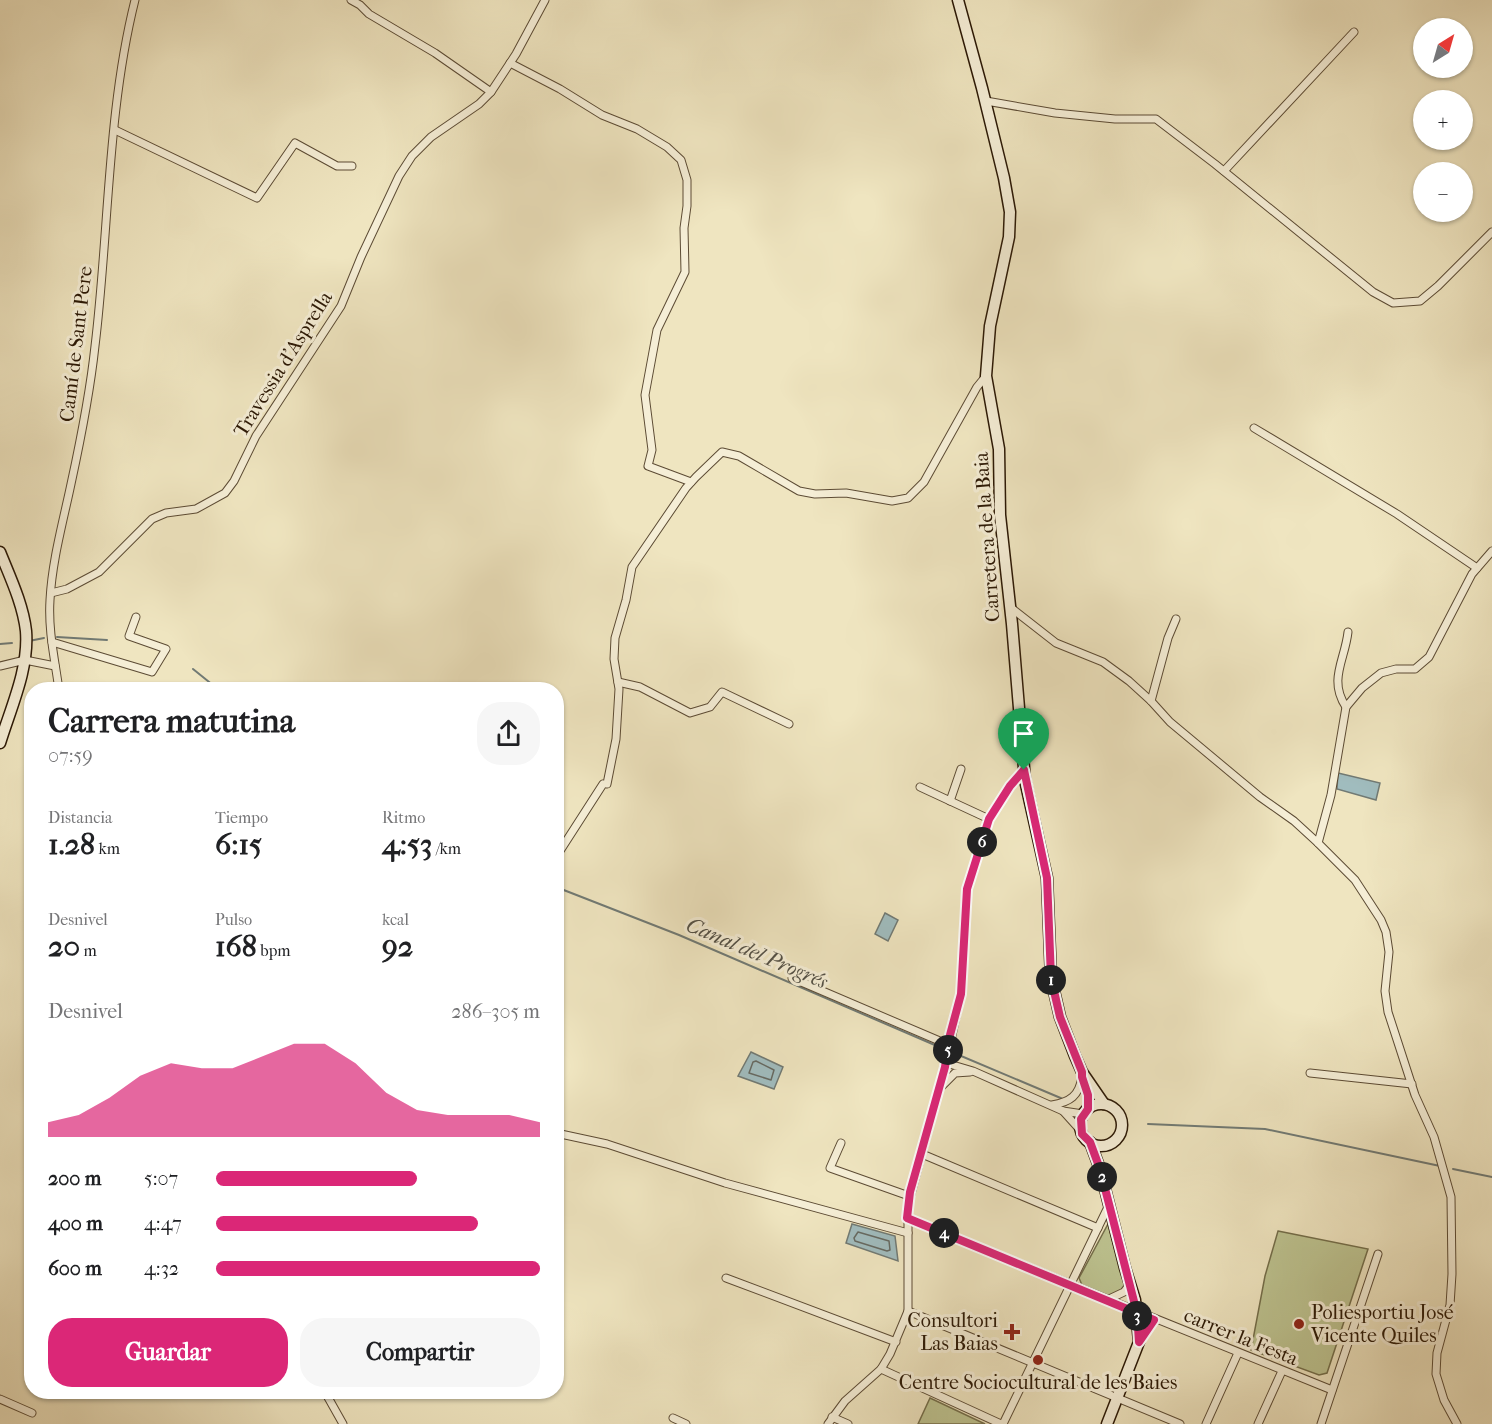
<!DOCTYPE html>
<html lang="es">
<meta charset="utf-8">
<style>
body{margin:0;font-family:"IM FELL French Canon",serif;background:#f6f6f6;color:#202124;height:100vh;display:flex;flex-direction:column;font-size:22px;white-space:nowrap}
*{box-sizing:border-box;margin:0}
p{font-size:20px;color:#757577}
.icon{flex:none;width:33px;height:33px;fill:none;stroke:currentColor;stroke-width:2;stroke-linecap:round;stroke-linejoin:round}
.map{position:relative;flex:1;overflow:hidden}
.details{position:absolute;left:24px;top:682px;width:540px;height:717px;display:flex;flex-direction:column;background:#fff;border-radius:24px;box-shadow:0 2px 4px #0004}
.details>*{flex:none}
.needle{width:39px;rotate:37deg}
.buttons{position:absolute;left:1413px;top:18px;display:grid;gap:12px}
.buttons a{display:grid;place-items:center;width:60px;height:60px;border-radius:50%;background:#fff;box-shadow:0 2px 4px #0004;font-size:30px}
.pin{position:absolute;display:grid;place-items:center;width:51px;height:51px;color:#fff;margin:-62px -26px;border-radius:50% 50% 50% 0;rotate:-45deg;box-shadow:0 0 6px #0007}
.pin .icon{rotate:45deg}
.km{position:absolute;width:30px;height:30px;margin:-15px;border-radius:50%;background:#222;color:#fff;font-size:16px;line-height:30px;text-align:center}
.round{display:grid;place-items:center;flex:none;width:63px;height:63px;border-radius:24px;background:#f6f6f6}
.overview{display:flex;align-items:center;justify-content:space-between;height:102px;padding:0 24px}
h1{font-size:33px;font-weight:800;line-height:45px}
.metrics{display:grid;grid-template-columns:repeat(3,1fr);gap:9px;height:102px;padding:6px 24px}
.metrics div{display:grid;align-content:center}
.metrics b{font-size:30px;font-weight:800}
.metrics small{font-size:16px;font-weight:400}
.metrics p{font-size:16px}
.chart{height:168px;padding:12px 24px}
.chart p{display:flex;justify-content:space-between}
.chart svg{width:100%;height:108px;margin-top:6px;fill:#db2777;opacity:.7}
.button{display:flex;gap:12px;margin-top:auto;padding:12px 24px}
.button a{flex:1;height:69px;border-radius:24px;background:#db2777;color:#fff;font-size:24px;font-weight:800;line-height:69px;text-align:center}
.button a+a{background:#f6f6f6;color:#202124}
ul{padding:0 24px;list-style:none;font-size:20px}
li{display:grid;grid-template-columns:96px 72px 1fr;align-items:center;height:45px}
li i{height:15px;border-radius:8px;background:#db2777}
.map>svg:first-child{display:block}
.green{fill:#bdc390;stroke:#746e4a;stroke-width:1.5}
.water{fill:#a0bcbe;stroke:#717a74;stroke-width:1.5}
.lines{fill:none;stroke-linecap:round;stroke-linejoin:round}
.shore{stroke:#666a62;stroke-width:1.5}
.stream{stroke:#717a74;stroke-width:2}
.minor-casing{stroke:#5c4b34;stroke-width:9}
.secondary-casing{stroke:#2b1805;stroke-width:13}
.minor{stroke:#f5eed6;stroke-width:7}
.secondary{stroke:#f5eed6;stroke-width:10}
.route-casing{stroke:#fff;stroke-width:12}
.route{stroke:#db2777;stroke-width:8}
.poi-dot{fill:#8f2418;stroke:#f5eed6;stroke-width:2}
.labels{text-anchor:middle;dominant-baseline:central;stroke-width:6;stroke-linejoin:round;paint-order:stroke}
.street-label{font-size:20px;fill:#2b1805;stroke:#f5eed6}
.poi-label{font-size:20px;fill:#2b1805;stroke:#f5eed6;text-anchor:start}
.water-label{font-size:21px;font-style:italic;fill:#545146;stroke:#f5eed6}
</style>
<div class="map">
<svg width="1492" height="1424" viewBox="0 0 1492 1424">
<rect width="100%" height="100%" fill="#efe5c0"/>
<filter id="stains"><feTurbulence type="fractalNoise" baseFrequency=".00333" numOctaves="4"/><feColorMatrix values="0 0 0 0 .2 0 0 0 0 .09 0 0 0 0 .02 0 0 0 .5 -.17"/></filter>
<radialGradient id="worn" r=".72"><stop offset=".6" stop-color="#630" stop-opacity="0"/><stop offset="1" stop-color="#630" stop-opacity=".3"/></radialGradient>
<g class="green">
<polygon points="1108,1224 1125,1287 1112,1297 1082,1285 1079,1278"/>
<polygon points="1278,1231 1368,1249 1327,1373 1319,1375 1251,1350 1265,1276"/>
<polygon points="930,1398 985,1424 918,1424"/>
</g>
<g class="water">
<polygon points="1338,773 1380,783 1376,800 1337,789"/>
<polygon points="885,913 898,920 888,941 875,934"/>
<polygon points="751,1052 783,1067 774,1089 738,1076"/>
<polygon points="852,1224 895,1236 898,1261 846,1243"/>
</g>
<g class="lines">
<g class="shore">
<polygon points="756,1061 774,1070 771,1080 749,1073 753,1062"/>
<polygon points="858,1232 889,1241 890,1250 887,1251 855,1241 854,1238"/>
</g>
<g class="stream">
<polyline points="57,637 107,640"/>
<polyline points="29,641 44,638"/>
<polyline points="0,644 12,643"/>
<polyline points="193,669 219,690"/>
<polyline points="556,887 679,935 944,1049"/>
<polyline points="954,1053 1063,1099"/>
<polyline points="1148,1124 1265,1129 1440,1166"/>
<polyline points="1453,1169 1492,1177"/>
</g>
<g class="minor-casing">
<g id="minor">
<polyline points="351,0 360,5 369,14 435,53 491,92"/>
<polyline points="510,63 560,89 602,115 637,129 667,147 681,160 687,180 687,206 684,228 685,272 657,330 645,395 652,450 648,466 691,482"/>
<polyline points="986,101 1055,113 1115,119 1156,119 1215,164 1373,292 1393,303 1420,301 1438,286 1492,232"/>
<polyline points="115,130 257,198 295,143 337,166 352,166"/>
<polyline points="1224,171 1354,32"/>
<polyline points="1254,428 1397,514 1477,568"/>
<polyline points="51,593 67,589 99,572 152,519 166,513 196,509 225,493 234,481 256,436 341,306 361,257 399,176 412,156 431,137 479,104 491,92 516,54 545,0"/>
<polyline points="1010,607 1056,643 1103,662 1129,681 1151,701 1170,722 1260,797 1294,821 1318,843 1355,880 1381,920 1386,932 1389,952 1385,991 1388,1012 1415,1095 1434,1137 1451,1197 1452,1274 1450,1305 1437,1353 1436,1374 1444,1400 1457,1424"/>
<polyline points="52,642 152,672 166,649 129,636 136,617"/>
<polyline points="0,666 25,660 55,666"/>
<polyline points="618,682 640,687 690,713 710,707 722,692 789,724"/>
<path d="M59,690C55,660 48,631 50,600C52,561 63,522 71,484C81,438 90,393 95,346C109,232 107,112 135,0"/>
<polyline points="1151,701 1168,638 1176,619"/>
<path d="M1346,707C1328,680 1345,660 1348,632"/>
<polyline points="607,784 616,739 619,689 614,659 615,638 626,600 632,567 686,488 696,477 722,452 739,456 799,491 815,494 846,493 892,501 908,498 924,482 977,387 986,376"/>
<polyline points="920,787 989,819"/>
<polyline points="950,801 961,769"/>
<polyline points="1318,843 1331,795 1346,707 1362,688 1381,673 1396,669 1415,669 1429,657 1472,574 1492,551"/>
<polyline points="556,857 603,784"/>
<polyline points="792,978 949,1045"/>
<polyline points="946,1063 973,1071 1063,1111 1083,1114"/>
<polyline points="1310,1073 1412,1084"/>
<polyline points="942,1086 955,1073 970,1072"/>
<path d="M1052,1105C1070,1102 1079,1096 1082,1077"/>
<polyline points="1063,1111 1081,1131"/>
<polyline points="556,1133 607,1144 725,1183 908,1233"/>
<polyline points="841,1143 830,1168 909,1196"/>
<polyline points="922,1154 1098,1228"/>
<polyline points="907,1218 1332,1390"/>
<polyline points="726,1278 896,1342"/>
<polyline points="1107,1300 1124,1292 1130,1284"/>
<polyline points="908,1311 1180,1424"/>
<polyline points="1140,1340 1154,1320"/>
<polyline points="881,1369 1001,1424"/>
<polyline points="325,1392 343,1424"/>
<polyline points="0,1399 32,1413"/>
<polyline points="832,1417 848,1424"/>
<polyline points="673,1418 686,1424"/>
<polyline points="828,1424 845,1401 881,1369 890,1354 908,1311 908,1205 945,1067 961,994 967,889 989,819 1010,786 1024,770"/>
<polyline points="1003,1424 1108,1207"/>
<polyline points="1206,1424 1238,1353"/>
<polyline points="1258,1424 1282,1371"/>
<polyline points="1321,1424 1378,1254"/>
</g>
</g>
<g class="secondary-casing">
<g id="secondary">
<polyline points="958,0 982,88 1004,178 1010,212 1009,237 990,326 986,376 999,449 1000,515 1012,624 1025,780 1047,878 1051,978 1060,1017 1075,1056 1082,1072 1104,1104"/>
<path d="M0,552C10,577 23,604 26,631C29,669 11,707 0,743"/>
<circle cx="1101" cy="1125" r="21"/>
<polyline points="1090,1142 1100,1169 1125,1268 1135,1300 1139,1342 1107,1424"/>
</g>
</g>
<use href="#minor" class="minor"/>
<use href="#secondary" class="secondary"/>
</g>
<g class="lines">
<g class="route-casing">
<polyline id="route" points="1024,770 1047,878 1051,978 1060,1017 1082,1072 1082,1077 1088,1095 1088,1109 1081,1119 1082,1134 1090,1142 1100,1169 1137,1313 1154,1320 1139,1342 1137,1313 907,1218 910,1192 945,1067 950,1035 961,994 967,889 989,819 1010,786 1024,770"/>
</g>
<use href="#route" class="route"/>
</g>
<g class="poi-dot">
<circle cx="1299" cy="1324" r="6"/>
<path d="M1009 1323h6v6h6v6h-6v6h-6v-6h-6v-6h6z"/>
<circle cx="1038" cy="1360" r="6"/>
</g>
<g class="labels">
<g class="street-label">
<text transform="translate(76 344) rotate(-83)">Camí de Sant Pere</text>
<text transform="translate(283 364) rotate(-58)">Travessia d'Asprella</text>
<text transform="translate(987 537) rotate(-94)">Carretera de la Baia</text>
<text transform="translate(1241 1337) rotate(22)">carrer la Festa</text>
</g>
<g class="poi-label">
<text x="1311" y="1312">Poliesportiu José<tspan x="1311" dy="23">Vicente Quiles</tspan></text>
<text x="998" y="1320" text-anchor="end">Consultori<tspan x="998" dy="23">Las Baias</tspan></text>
<text x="1038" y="1382" text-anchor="middle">Centre Sociocultural de les Baies</text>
</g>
<g class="water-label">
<text transform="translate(757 953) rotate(23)">Canal del Progrés</text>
</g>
</g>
<rect width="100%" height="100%" filter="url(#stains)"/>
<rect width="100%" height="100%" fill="url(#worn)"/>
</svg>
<div class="buttons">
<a><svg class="needle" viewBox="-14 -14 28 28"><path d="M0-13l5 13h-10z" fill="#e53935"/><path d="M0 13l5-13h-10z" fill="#757577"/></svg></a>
<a>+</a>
<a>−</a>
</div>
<div class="pin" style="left:1024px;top:770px;background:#1e9e55"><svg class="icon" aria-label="arrive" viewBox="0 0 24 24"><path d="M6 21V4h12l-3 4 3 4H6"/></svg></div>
<b class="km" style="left:1051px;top:980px">1</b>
<b class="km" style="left:1102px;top:1177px">2</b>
<b class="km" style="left:1137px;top:1316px">3</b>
<b class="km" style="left:944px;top:1233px">4</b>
<b class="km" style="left:948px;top:1050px">5</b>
<b class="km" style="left:982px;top:842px">6</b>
<section class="details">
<div class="overview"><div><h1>Carrera matutina</h1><p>07:59</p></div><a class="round"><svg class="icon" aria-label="share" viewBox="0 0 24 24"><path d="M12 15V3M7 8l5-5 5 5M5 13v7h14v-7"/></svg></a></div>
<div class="metrics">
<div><p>Distancia</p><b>1.28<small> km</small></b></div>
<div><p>Tiempo</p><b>6:15</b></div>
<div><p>Ritmo</p><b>4:53<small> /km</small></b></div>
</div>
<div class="metrics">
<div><p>Desnivel</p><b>20<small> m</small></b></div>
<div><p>Pulso</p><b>168<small> bpm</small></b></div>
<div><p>kcal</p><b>92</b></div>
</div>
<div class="chart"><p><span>Desnivel</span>286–305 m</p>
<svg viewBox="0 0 160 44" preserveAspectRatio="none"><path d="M0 44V38L10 35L20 28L30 19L40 14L50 16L60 16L70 11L80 6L90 6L100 14L110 26L120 33L130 35L140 35L150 35L160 38V44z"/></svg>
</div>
<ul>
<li><b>200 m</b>5:07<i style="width:62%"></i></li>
<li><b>400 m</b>4:47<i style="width:81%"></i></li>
<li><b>600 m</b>4:32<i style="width:100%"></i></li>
</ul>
<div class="button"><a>Guardar</a><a>Compartir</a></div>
</section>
</div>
